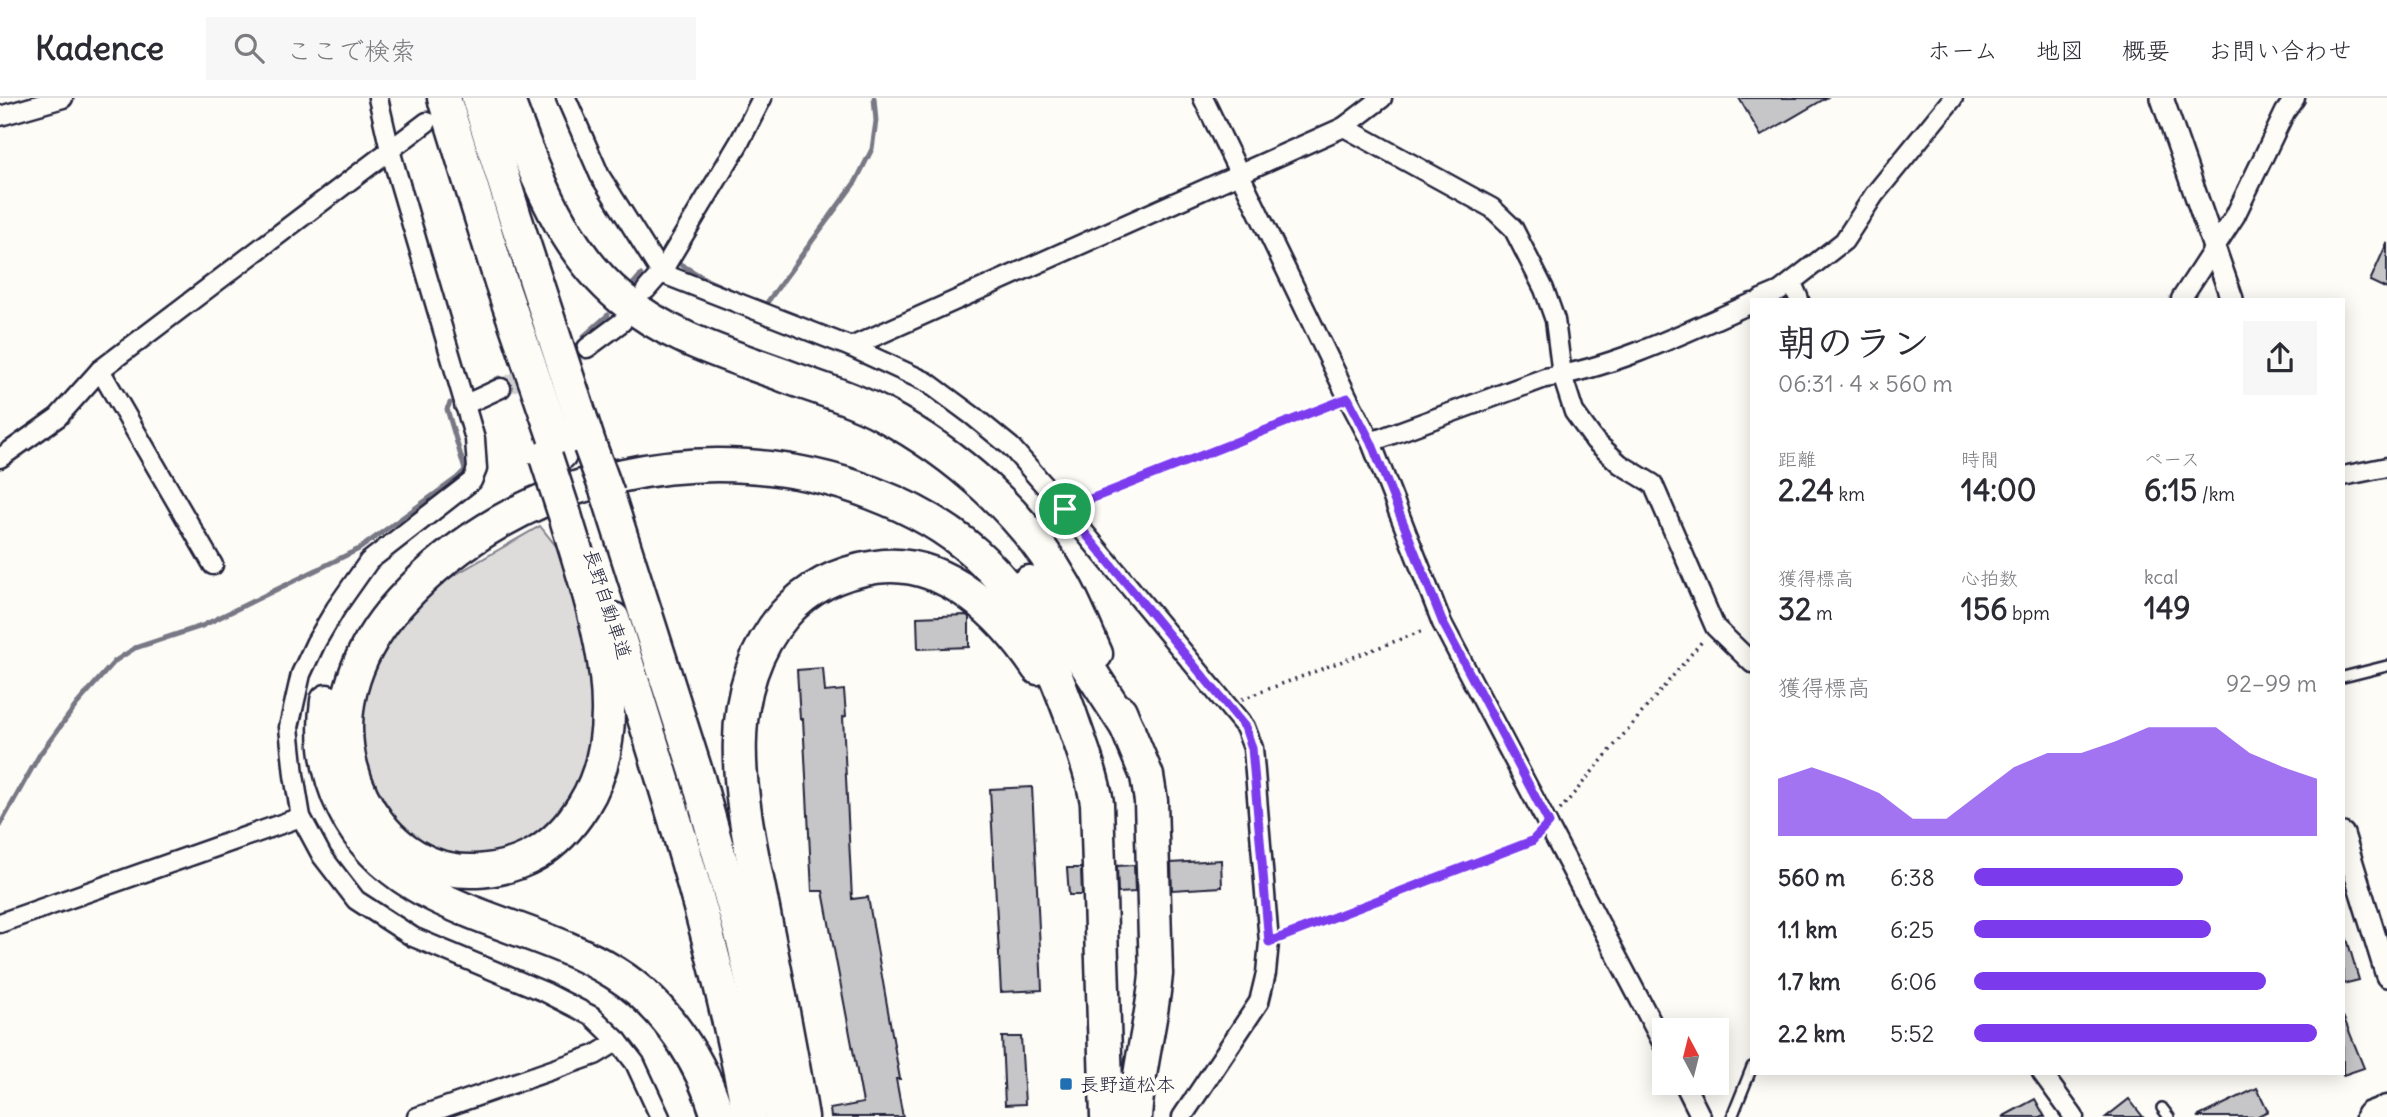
<!DOCTYPE html>
<html lang="ja">
<meta charset="utf-8">
<style>
body{margin:0;font-family:Delius,"Klee One",sans-serif;background:#f7f7f7;color:#2b2b33;height:100vh;display:flex;flex-direction:column;font-size:26px;white-space:nowrap}
*{box-sizing:border-box;margin:0}
p{font-size:23px;color:#7c7c81}
.icon{flex:none;width:38px;height:38px;fill:none;stroke:currentColor;stroke-width:2;stroke-linecap:round;stroke-linejoin:round}
.map{position:relative;flex:1;overflow:hidden}
.sheet{position:absolute;left:1750px;top:200px;width:595px;height:777px;display:flex;flex-direction:column;background:#fff;border-radius:0px;box-shadow:0 4px 18px #0003}
.sheet>*{flex:none}
.needle{width:46px;rotate:353deg}
.buttons{position:absolute;left:1652px;top:920px;display:grid;gap:14px}
.buttons a{display:grid;place-items:center;width:77px;height:77px;border-radius:0px;background:#fff;box-shadow:0 4px 18px #0003;font-size:35px}
.pin{position:absolute;display:grid;place-items:center;width:60px;height:60px;color:#fff;margin:-30px;border:4px solid #fff;border-radius:50%;box-shadow:0 2px 7px #0007}
.round{display:grid;place-items:center;flex:none;width:74px;height:74px;border-radius:0px;background:#f7f7f7}
.head{display:flex;align-items:center;justify-content:space-between;height:119px;padding:0 28px}
h1{font-size:38px;font-weight:700;line-height:52px}
.figures{display:grid;grid-template-columns:repeat(3,1fr);gap:10px;height:119px;padding:7px 28px}
.figures div{display:grid;align-content:center}
.figures b{font-size:30px;font-weight:700}
.figures small{font-size:19px;font-weight:400}
.figures p{font-size:19px}
.chart{height:196px;padding:14px 28px}
.chart p{display:flex;justify-content:space-between}
.chart svg{width:100%;height:126px;margin-top:7px;fill:#7c3aed;opacity:.7}
ul{padding:0 28px;list-style:none;font-size:23px}
li{display:grid;grid-template-columns:112px 84px 1fr;align-items:center;height:52px}
li i{height:18px;border-radius:9px;background:#7c3aed}
header{display:flex;align-items:center;gap:42px;box-sizing:border-box;height:98px;padding:0 35px;background:#fff;border-bottom:2px solid #e1e1e2}
header strong{font-size:33px}
nav{display:flex;gap:38px;margin-inline-start:auto;font-size:24px}
.search{width:490px;height:63px;background:#f7f7f7;display:flex;align-items:center;gap:18px;box-sizing:border-box;padding:0 24px;border-radius:0px;color:#7c7c81;font-size:26px}
.map>svg:first-child{display:block}
.green{fill:#dddcdb;stroke:#807f8b;stroke-width:2}
.lines{fill:none;stroke-linecap:round;stroke-linejoin:round}
.stream{stroke:#787885;stroke-width:5}
.building{fill:#c6c6c8;stroke:#22223b;stroke-width:2}
.minor-tunnel{stroke:#d1d0d1;stroke-width:18;stroke-dasharray:18 9;stroke-linecap:butt}
.service-casing{stroke:#22223b;stroke-width:14}
.minor-casing{stroke:#22223b;stroke-width:23}
.tertiary-casing{stroke:#22223b;stroke-width:26}
.trunk-casing{stroke:#22223b;stroke-width:35}
.motorway-casing{stroke:#22223b;stroke-width:37}
.path{stroke:#22223b;stroke-width:3.5;stroke-dasharray:2 5;stroke-linecap:butt}
.service{stroke:#fdfcf7;stroke-width:9}
.minor{stroke:#fdfcf7;stroke-width:18}
.tertiary{stroke:#fdfcf7;stroke-width:21}
.trunk{stroke:#fdfcf7;stroke-width:30}
.motorway{stroke:#fdfcf7;stroke-width:32}
.motorway-bridge-casing{stroke:#22223b;stroke-width:37;stroke-linecap:butt}
.motorway-bridge{stroke:#fdfcf7;stroke-width:32}
.route-casing{stroke:#fff;stroke-width:14}
.route{stroke:#7c3aed;stroke-width:9}
.poi-dot{fill:#1f6fb2;stroke:#fdfcf7;stroke-width:2.5}
.labels{text-anchor:middle;dominant-baseline:central;stroke-width:7;stroke-linejoin:round;paint-order:stroke}
.street-label{font-size:19px;fill:#22223b;stroke:#fdfcf7}
.poi-label{font-size:19px;fill:#22223b;stroke:#fdfcf7;text-anchor:start}
</style>
<header>
<strong>Kadence</strong>
<div class="search"><svg class="icon" aria-label="search" viewBox="0 0 24 24"><circle cx="10" cy="10" r="6"/><path d="M15 15l6 6"/></svg>ここで検索</div>
<nav><a>ホーム</a><a>地図</a><a>概要</a><a>お問い合わせ</a></nav>
</header>
<div class="map">
<svg width="2387" height="1019" viewBox="0 0 2387 1019">
<rect width="100%" height="100%" fill="#fdfcf7"/>
<filter id="ink" filterUnits="userSpaceOnUse"><feTurbulence type="fractalNoise" baseFrequency=".0143" numOctaves="2"/><feDisplacementMap in="SourceGraphic" scale="14" xChannelSelector="R" yChannelSelector="G"/><feConvolveMatrix kernelMatrix="1 2 1 2 8 2 1 2 1" color-interpolation-filters="sRGB"/></filter>
<g filter="url(#ink)">
<polygon class="green" points="540,428 560,453 585,545 595,599 592,639 586,683 538,742 482,759 430,750 402,739 354,656 355,617 383,547 425,500 446,482"/>
<g class="lines">
<g class="stream">
<polyline points="675,163 707,182 734,194"/>
<polyline points="633,186 641,177"/>
<polyline points="748,200 766,206 856,83 872,51 876,23 874,0"/>
<polyline points="583,239 608,217"/>
<polyline points="483,289 499,280"/>
<polyline points="0,727 40,656 77,606 115,563 135,550 202,528 359,451 457,380 465,372 447,311 450,305"/>
</g>
</g>
<g class="building">
<polygon points="1739,0 1826,0 1761,38"/>
<polygon points="2387,145 2387,191 2370,183"/>
<polygon points="966,517 969,519 969,549 918,551 917,519"/>
<polygon points="823,570 825,594 844,592 846,618 843,619 852,801 868,799 900,981 896,981 903,1019 831,1019 830,1011 863,1005 823,793 812,793 803,621 800,621 797,572"/>
<polygon points="1032,689 1042,892 1001,894 990,691"/>
<polygon points="1221,762 1222,789 1172,792 1171,765"/>
<polygon points="1134,767 1135,794 1118,795 1117,768"/>
<polygon points="1067,770 1081,770 1082,797 1069,797"/>
<polygon points="2347,841 2359,882 2343,886 2343,842"/>
<polygon points="2343,918 2364,970 2343,977"/>
<polygon points="1002,939 1021,939 1025,1006 1005,1007"/>
<polygon points="2257,990 2268,1013 2256,1019 2197,1019"/>
<polygon points="2035,1001 2045,1019 2002,1019"/>
<polygon points="2129,1001 2143,1019 2106,1019"/>
</g>
<g class="lines">
<polyline class="minor-tunnel" points="501,290 587,250"/>
<g class="service-casing">
<g id="service">
<polyline points="2343,579 2387,568"/>
<polyline points="2162,1010 2169,1019"/>
<polyline points="1732,1019 1752,969"/>
</g>
</g>
<g class="minor-casing">
<g id="minor">
<polyline points="378,0 390,52 475,341 477,371 472,383 369,463 336,510 316,544 301,576 289,629 294,677 301,719 322,758 356,802 413,839 545,894 592,918 618,943 635,965 660,1019"/>
<polyline points="566,0 600,78 661,175 851,249 927,284 973,318 1011,349 1065,411 1245,629 1253,650 1269,844 1266,875 1259,904 1182,1019"/>
<polyline points="1203,0 1348,300 1371,344 1442,525 1664,948"/>
<polyline points="0,18 63,0"/>
<polyline points="1344,29 1492,110 1513,130 1544,191 1555,222 1562,277 1574,314 1595,343 1620,366 1653,386 1715,529 1752,565"/>
<polyline points="1792,185 1799,201"/>
<polyline points="646,192 661,175 739,45 762,0"/>
<polyline points="1761,201 1780,193 1844,143 1874,97 1953,0"/>
<polyline points="2181,201 2235,118 2285,14 2295,0"/>
<polyline points="851,249 1344,29 1382,0"/>
<polyline points="587,250 622,224"/>
<polyline points="100,272 213,467"/>
<polyline points="464,307 501,290"/>
<path d="M1371,344L1545,280C1613,270 1689,233 1752,205"/>
<polyline points="0,360 58,319 100,272 427,24"/>
<polyline points="2343,378 2387,369"/>
<polyline points="0,825 301,719"/>
<polyline points="2042,975 2074,1019"/>
<polyline points="1684,985 1701,1019"/>
<polyline points="417,1019 595,957 618,943"/>
</g>
</g>
<g class="tertiary-casing">
<g id="tertiary">
<polyline points="2162,0 2232,201"/>
<polyline points="2343,736 2387,878"/>
</g>
</g>
<g class="trunk-casing">
<polyline id="trunk" points="2371,1019 2387,1013"/>
</g>
<g class="motorway-casing">
<g id="motorway">
<polyline points="444,0 501,184 560,356"/>
<polyline points="478,0 515,119 590,348"/>
<path d="M507,0C534,72 560,149 621,200C669,240 726,256 783,277C816,290 851,299 882,316C955,355 1024,415 1065,488C1077,510 1086,533 1096,556"/>
<polyline points="608,397 698,680 744,847 781,1019"/>
<path d="M565,417C591,504 637,623 583,708C571,727 556,744 536,756C505,774 462,779 429,765C389,748 361,709 351,668C335,607 359,549 400,504C516,374 712,334 872,395C909,409 945,428 975,455C1027,502 1046,551 1070,615C1080,645 1092,674 1097,705L1107,1019"/>
<polyline points="1029,484 1046,505 1128,631"/>
<path d="M613,521C665,686 717,849 749,1019"/>
<path d="M327,603C322,640 327,677 344,711C395,817 525,818 615,875C665,906 702,963 718,1019"/>
<path d="M1120,613L1147,678L1151,703L1156,876C1152,924 1138,971 1135,1019"/>
<path d="M802,1019C791,953 778,887 765,821C746,722 711,602 784,517C808,489 841,474 876,469C945,459 1003,518 1038,570"/>
</g>
</g>
<g class="path">
<polyline points="1080,405 1334,306"/>
<polyline points="1242,601 1425,532"/>
<polyline points="1560,712 1704,541"/>
<polyline points="1287,837 1532,743 1537,739"/>
</g>
<use href="#service" class="service"/>
<use href="#minor" class="minor"/>
<use href="#tertiary" class="tertiary"/>
<use href="#trunk" class="trunk"/>
<use href="#motorway" class="motorway"/>
<g class="motorway-bridge-casing">
<g id="motorway-bridge">
<polyline points="590,348 608,397"/>
<polyline points="546,359 565,417"/>
</g>
</g>
<use href="#motorway-bridge" class="motorway-bridge"/>
</g>
</g>
<g class="lines" filter="url(#ink)">
<g class="route-casing">
<polygon id="route" points="1348,300 1371,344 1443,525 1549,725 1532,743 1269,844 1252,650 1245,629 1065,411"/>
</g>
<use href="#route" class="route"/>
</g>
<rect class="poi-dot" x="1059" y="979" width="14" height="14" rx="3.5"/>
<g class="labels">
<g class="street-label">
<text transform="translate(608 506) rotate(72)">長野自動車道</text>
</g>
<g class="poi-label">
<text x="1080" y="986">長野道松本</text>
</g>
</g>
</svg>
<div class="buttons">
<a><svg class="needle" viewBox="-14 -14 28 28"><path d="M0-13l5 13h-10z" fill="#e53935"/><path d="M0 13l5-13h-10z" fill="#7c7c81"/></svg></a>
</div>
<div class="pin" style="left:1065px;top:411px;background:#1e9e55"><svg class="icon" aria-label="arrive" viewBox="0 0 24 24"><path d="M6 21V4h12l-3 4 3 4H6"/></svg></div>
<section class="sheet">
<div class="head"><div><h1>朝のラン</h1><p>06:31 · 4 × 560 m</p></div><a class="round"><svg class="icon" aria-label="share" viewBox="0 0 24 24"><path d="M12 15V3M7 8l5-5 5 5M5 13v7h14v-7"/></svg></a></div>
<div class="figures">
<div><p>距離</p><b>2.24<small> km</small></b></div>
<div><p>時間</p><b>14:00</b></div>
<div><p>ペース</p><b>6:15<small> /km</small></b></div>
</div>
<div class="figures">
<div><p>獲得標高</p><b>32<small> m</small></b></div>
<div><p>心拍数</p><b>156<small> bpm</small></b></div>
<div><p>kcal</p><b>149</b></div>
</div>
<div class="chart"><p><span>獲得標高</span>92–99 m</p>
<svg viewBox="0 0 160 44" preserveAspectRatio="none"><path d="M0 44V24L10 20L20 24L30 29L40 38L50 38L60 29L70 20L80 15L90 15L100 11L110 6L120 6L130 6L140 15L150 20L160 24V44z"/></svg>
</div>
<ul>
<li><b>560 m</b>6:38<i style="width:61%"></i></li>
<li><b>1.1 km</b>6:25<i style="width:69%"></i></li>
<li><b>1.7 km</b>6:06<i style="width:85%"></i></li>
<li><b>2.2 km</b>5:52<i style="width:100%"></i></li>
</ul>
</section>
</div>
